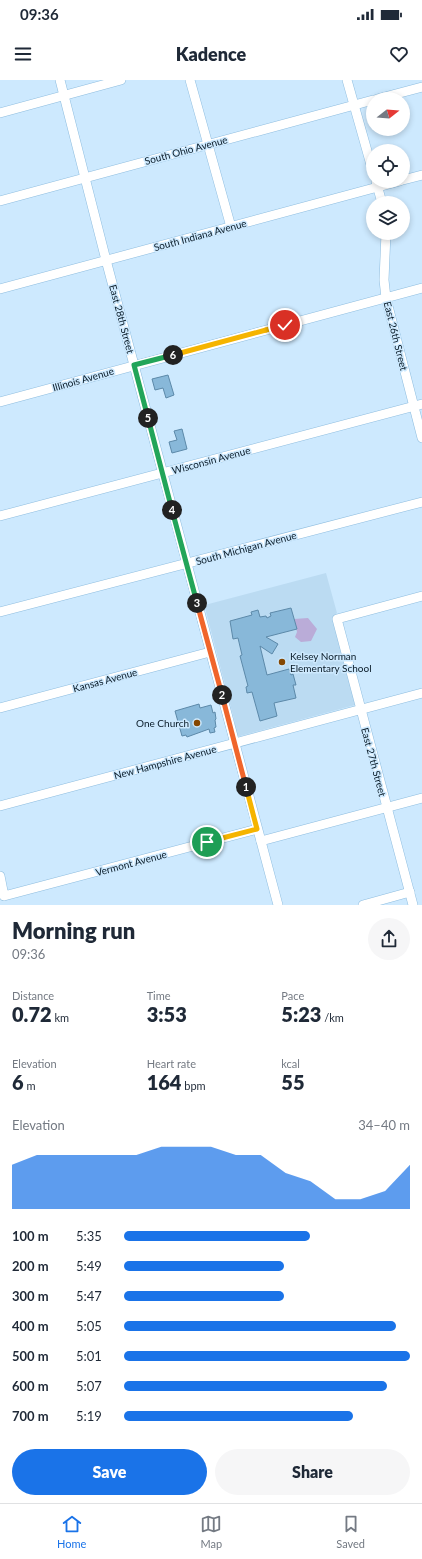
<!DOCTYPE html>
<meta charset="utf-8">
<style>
body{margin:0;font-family:Lato,sans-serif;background:#f6f6f7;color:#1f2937;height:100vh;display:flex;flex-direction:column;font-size:15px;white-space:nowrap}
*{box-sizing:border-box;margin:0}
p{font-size:13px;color:#747a83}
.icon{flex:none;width:22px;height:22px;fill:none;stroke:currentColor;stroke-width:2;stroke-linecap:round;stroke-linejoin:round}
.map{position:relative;height:825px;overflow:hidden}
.side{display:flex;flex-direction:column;background:#fff;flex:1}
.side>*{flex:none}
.needle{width:26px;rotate:73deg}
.buttons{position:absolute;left:366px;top:12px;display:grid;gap:8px}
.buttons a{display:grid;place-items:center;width:44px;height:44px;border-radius:50%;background:#fff;box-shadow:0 2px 6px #0003;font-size:20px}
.pin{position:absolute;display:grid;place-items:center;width:34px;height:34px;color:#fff;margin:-17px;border:2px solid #fff;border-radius:50%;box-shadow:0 1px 4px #0007}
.km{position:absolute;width:20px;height:20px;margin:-10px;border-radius:50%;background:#222;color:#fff;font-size:11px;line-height:20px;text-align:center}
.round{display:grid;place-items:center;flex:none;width:42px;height:42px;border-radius:21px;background:#f6f6f7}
.summary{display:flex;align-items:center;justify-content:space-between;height:68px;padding:0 12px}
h1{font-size:22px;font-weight:800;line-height:30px}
.metrics{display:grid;grid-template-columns:repeat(3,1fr);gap:6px;height:68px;padding:4px 12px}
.metrics div{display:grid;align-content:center}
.metrics b{font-size:20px;font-weight:800}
.metrics small{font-size:11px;font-weight:400}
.metrics p{font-size:11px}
.chart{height:112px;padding:8px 12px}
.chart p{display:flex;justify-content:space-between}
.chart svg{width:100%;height:72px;margin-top:4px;fill:#1a73e8;opacity:.7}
.cta{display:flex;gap:8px;margin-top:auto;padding:8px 12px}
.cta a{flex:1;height:46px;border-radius:24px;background:#1a73e8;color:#fff;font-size:16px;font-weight:800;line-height:46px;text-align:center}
.cta a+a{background:#f6f6f7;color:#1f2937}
ul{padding:0 12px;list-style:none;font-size:13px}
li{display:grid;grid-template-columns:64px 48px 1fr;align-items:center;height:30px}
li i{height:10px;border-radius:5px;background:#1a73e8}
.status{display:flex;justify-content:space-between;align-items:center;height:28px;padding:0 20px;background:#fff;direction:ltr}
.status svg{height:11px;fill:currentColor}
header{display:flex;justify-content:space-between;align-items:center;height:52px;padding:0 12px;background:#fff;font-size:18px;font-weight:800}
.menu{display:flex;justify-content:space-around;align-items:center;height:56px;border-top:1px solid #e0e1e3;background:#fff;font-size:11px;color:#747a83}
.menu a{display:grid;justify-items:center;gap:2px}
.menu .selected{color:#1a73e8}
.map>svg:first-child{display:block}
.built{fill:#bbdbf2}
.green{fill:#baacd8}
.building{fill:#88b8d9;stroke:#5c89a9}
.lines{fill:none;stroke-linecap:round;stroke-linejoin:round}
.minor-casing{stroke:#8ebddf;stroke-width:10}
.minor{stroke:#fff;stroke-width:9}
.split-1-casing{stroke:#fff;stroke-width:8}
.split-2-casing{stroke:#fff;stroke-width:8}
.split-3-casing{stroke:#fff;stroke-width:8}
.split-4-casing{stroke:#fff;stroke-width:8}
.split-5-casing{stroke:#fff;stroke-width:8}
.split-6-casing{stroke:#fff;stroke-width:8}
.split-7-casing{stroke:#fff;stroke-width:8}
.split-8-casing{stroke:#fff;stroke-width:8}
.split-1{stroke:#f5b400;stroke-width:5}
.split-2{stroke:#f0652b;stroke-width:5}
.split-3{stroke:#f0652b;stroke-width:5}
.split-4{stroke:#22a559;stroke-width:5}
.split-5{stroke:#22a559;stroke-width:5}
.split-6{stroke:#22a559;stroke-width:5}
.split-7{stroke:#f5b400;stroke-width:5}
.split-8{stroke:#f5b400;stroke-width:5}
.poi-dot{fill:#844702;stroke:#cde9fe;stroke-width:1.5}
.labels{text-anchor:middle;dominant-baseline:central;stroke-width:3;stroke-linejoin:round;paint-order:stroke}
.street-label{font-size:10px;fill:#081a27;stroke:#cde9fe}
.poi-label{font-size:10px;fill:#081a27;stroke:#cde9fe;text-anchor:start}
</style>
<div class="status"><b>09:36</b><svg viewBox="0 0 49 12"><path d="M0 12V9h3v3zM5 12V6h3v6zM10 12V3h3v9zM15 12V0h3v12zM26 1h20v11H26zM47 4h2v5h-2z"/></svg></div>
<header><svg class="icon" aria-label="menu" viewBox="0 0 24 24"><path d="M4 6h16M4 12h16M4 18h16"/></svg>Kadence<svg class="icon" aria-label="heart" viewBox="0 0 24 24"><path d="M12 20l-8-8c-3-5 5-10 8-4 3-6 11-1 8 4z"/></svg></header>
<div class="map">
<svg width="422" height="825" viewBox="0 0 422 825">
<rect width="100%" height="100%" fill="#cde9fe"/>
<polygon class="built" points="326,493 337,533 334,536 355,625 240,656 237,656 234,646 235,643 205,528 201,526"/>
<polygon class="green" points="308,538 317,549 311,561 301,562 295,557 297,552 294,539"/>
<g class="building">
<polygon points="168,295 174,315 166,318 163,308 155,310 152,299"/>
<polygon points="182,349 187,369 172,373 169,362 177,360 174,351"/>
<polygon points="291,528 297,549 266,557 278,564 272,574 260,566 267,595 289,589 291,595 293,594 296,605 293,605 296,618 274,623 277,636 260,641 252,612 247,613 246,607 248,606 240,576 242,575 238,558 233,559 230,541 252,535 251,532 258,530 260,537 266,536 267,538 271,536 270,533"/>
<polygon points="199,624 200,628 211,625 213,633 215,632 216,639 215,640 216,647 214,648 215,652 210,653 209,649 187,657 186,655 182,656 175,631"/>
</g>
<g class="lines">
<g class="minor-casing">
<g id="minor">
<polyline points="60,0 106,180 278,825"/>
<polyline points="190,0 231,147"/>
<polyline points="347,0 373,92"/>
<polyline points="377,19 422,7"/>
<polyline points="0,33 121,0"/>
<polyline points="403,100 422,95"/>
<polyline points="376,101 382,123"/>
<polyline points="0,121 373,20"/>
<polyline points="386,153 384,200 386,218 422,358"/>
<polyline points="0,209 400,101"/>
<polyline points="0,322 422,208"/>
<polyline points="0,436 422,324"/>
<polyline points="0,532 422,422"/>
<polyline points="0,628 210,572"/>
<polyline points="0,726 422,613"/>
<polyline points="261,761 422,718"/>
<polyline points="0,796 4,816 257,749"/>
<polyline points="363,825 410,812"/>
<polyline points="413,825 337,539 422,516"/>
</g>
</g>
<use href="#minor" class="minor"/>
</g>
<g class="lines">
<g class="split-1-casing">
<polyline id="split-1" points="207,762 257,749 246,707"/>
</g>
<g class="split-2-casing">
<polyline id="split-2" points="222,615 246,707"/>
</g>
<g class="split-3-casing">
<polyline id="split-3" points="197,523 222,615"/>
</g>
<g class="split-4-casing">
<polyline id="split-4" points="172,430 197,523"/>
</g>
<g class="split-5-casing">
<polyline id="split-5" points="148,338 172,430"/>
</g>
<g class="split-6-casing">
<polyline id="split-6" points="148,338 134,285 173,275"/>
</g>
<g class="split-7-casing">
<polyline id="split-7" points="173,275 266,250"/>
</g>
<g class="split-8-casing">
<polyline id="split-8" points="266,250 285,245"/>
</g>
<use href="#split-1" class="split-1"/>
<use href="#split-2" class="split-2"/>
<use href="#split-3" class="split-3"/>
<use href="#split-4" class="split-4"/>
<use href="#split-5" class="split-5"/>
<use href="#split-6" class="split-6"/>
<use href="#split-7" class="split-7"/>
<use href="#split-8" class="split-8"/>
</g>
<g class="poi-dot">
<circle cx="282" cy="582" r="4"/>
<circle cx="197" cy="643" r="4"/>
</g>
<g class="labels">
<g class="street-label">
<text transform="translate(186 70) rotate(-15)">South Ohio Avenue</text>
<text transform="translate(200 155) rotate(-15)">South Indiana Avenue</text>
<text transform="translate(122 239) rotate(75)">East 28th Street</text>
<text transform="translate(396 256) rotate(76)">East 26th Street</text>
<text transform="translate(83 299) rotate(-16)">Illinois Avenue</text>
<text transform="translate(211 380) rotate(-15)">Wisconsin Avenue</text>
<text transform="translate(246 468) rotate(-15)">South Michigan Avenue</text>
<text transform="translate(105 600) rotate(-15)">Kansas Avenue</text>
<text transform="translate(165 682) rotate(-15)">New Hampshire Avenue</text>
<text transform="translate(374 682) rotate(75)">East 27th Street</text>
<text transform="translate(131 783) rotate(-15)">Vermont Avenue</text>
</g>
<g class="poi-label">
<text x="290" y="576">Kelsey Norman<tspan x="290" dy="12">Elementary School</tspan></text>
<text x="189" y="643" text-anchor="end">One Church</text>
</g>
</g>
</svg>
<div class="buttons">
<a><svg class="needle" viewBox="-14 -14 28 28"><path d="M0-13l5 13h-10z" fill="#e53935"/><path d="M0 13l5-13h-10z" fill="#747a83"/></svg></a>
<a><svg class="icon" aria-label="locate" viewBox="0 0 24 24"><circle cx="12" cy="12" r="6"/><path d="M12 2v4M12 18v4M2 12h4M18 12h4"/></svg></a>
<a><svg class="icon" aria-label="layers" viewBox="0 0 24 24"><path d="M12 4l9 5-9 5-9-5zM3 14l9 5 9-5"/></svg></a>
</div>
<div class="pin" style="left:207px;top:762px;background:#1e9e55"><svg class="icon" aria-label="arrive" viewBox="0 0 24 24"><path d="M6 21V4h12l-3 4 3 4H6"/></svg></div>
<div class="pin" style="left:285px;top:245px;background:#d93025"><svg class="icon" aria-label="check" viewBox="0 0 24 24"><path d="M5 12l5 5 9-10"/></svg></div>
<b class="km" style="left:246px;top:707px">1</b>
<b class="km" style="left:222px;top:615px">2</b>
<b class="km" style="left:197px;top:523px">3</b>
<b class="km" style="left:172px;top:430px">4</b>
<b class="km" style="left:148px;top:338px">5</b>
<b class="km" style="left:173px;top:275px">6</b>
</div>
<section class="side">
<div class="summary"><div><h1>Morning run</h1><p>09:36</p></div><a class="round"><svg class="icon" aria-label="share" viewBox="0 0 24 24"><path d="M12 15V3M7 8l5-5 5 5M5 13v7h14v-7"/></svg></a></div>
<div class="metrics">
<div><p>Distance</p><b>0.72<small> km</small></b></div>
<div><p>Time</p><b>3:53</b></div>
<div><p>Pace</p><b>5:23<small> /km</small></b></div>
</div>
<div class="metrics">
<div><p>Elevation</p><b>6<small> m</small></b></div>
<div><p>Heart rate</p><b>164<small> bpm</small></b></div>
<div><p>kcal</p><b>55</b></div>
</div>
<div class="chart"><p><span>Elevation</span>34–40 m</p>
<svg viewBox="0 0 160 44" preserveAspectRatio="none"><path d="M0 44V17L10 11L20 11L30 11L40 11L50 11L60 6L70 6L80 6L90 11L100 11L110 22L120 27L130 38L140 38L150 33L160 17V44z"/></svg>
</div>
<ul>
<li><b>100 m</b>5:35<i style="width:65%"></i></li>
<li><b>200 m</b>5:49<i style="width:56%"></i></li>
<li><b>300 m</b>5:47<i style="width:56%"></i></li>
<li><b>400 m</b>5:05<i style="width:95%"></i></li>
<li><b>500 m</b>5:01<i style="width:100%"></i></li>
<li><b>600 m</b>5:07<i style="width:92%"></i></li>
<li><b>700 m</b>5:19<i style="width:80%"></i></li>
</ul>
<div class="cta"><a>Save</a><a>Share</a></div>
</section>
<nav class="menu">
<a class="selected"><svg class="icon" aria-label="home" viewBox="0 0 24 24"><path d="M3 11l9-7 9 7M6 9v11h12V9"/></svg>Home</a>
<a><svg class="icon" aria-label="map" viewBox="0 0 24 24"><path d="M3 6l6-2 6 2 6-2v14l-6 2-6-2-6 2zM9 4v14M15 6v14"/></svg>Map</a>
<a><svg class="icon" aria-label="saved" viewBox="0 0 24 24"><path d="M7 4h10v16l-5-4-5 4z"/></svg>Saved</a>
</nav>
